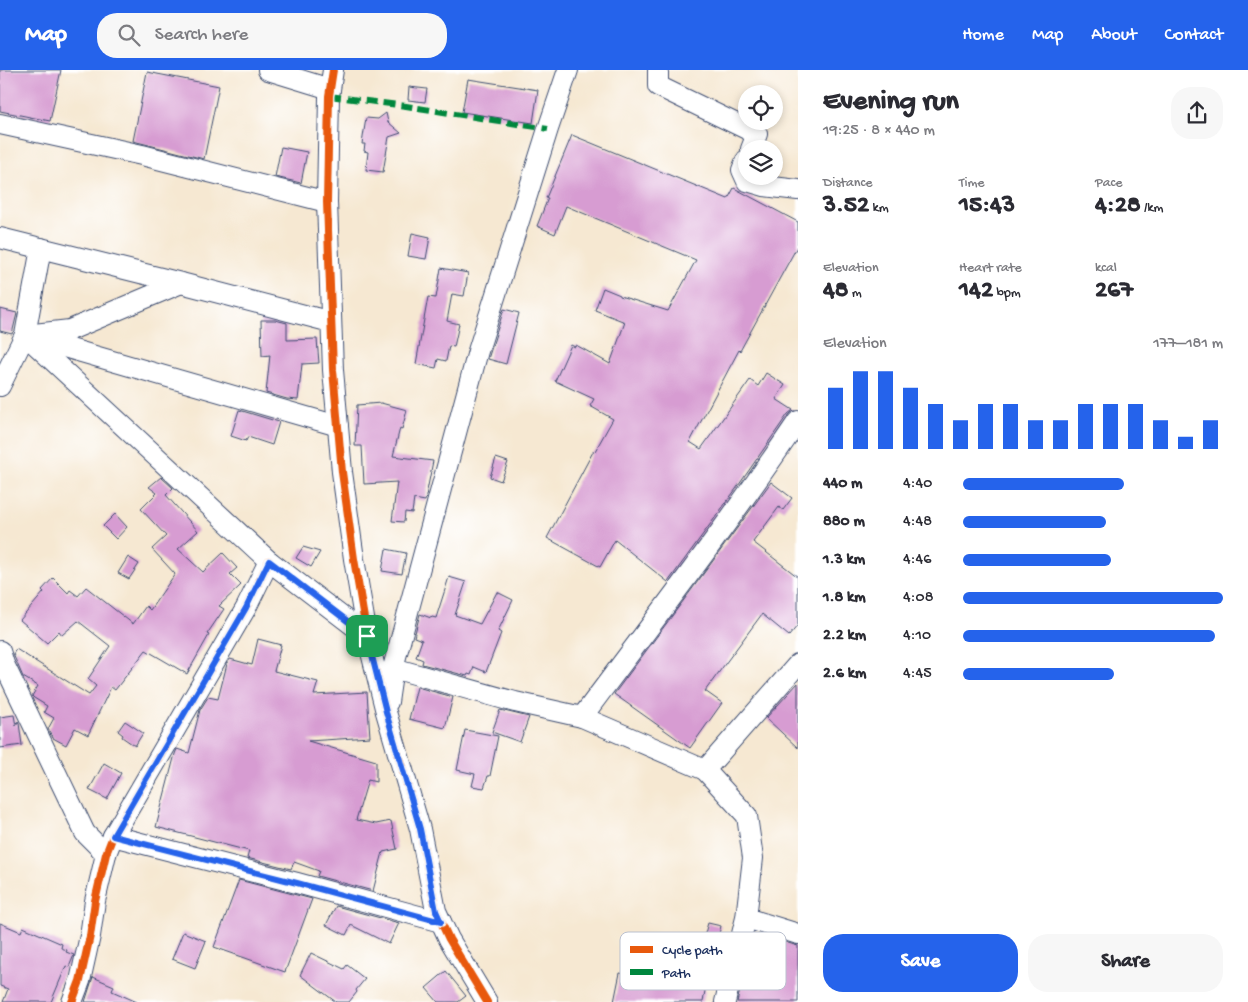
<!DOCTYPE html>
<meta charset="utf-8">
<style>
body{margin:0;font-family:"Gochi Hand",sans-serif;background:#f7f7f7;color:#2b2b33;height:100vh;display:flex;flex-direction:column;font-size:19px;white-space:nowrap}
*{box-sizing:border-box;margin:0}
p{font-size:16px;color:#7c7c81}
.icon{flex:none;width:28px;height:28px;fill:none;stroke:currentColor;stroke-width:2;stroke-linecap:round;stroke-linejoin:round}
.map{position:relative;flex:1;overflow:hidden}
.details{display:flex;flex-direction:column;background:#fff;width:450px}
.details>*{flex:none}
.buttons{position:absolute;left:738px;top:15px;display:grid;gap:10px}
.buttons a{display:grid;place-items:center;width:45px;height:45px;border-radius:50%;background:#fff;box-shadow:0 2px 8px #0003;font-size:25px}
.pin{position:absolute;display:grid;place-items:center;width:42px;height:42px;color:#fff;margin:-21px;border-radius:10px;box-shadow:0 2px 8px #0006}
.round{display:grid;place-items:center;flex:none;width:52px;height:52px;border-radius:20px;background:#f7f7f7}
.head{display:flex;align-items:center;justify-content:space-between;height:85px;padding:0 25px}
h1{font-size:28px;font-weight:700;line-height:38px}
.metrics{display:grid;grid-template-columns:repeat(3,1fr);gap:8px;height:85px;padding:5px 25px}
.metrics div{display:grid;align-content:center}
.metrics b{font-size:25px;font-weight:700}
.metrics small{font-size:14px;font-weight:400}
.metrics p{font-size:14px}
.chart{height:140px;padding:10px 25px}
.chart p{display:flex;justify-content:space-between}
.chart svg{width:100%;height:90px;margin-top:5px;stroke:#2563eb;stroke-width:6}
.action{display:flex;gap:10px;margin-top:auto;padding:10px 25px}
.action a{flex:1;height:58px;border-radius:20px;background:#2563eb;color:#fff;font-size:20px;font-weight:700;line-height:58px;text-align:center}
.action a+a{background:#f7f7f7;color:#2b2b33}
ul{padding:0 25px;list-style:none;font-size:16px}
li{display:grid;grid-template-columns:80px 60px 1fr;align-items:center;height:38px}
li i{height:12px;border-radius:6px;background:#2563eb}
header{display:flex;align-items:center;gap:30px;box-sizing:border-box;height:70px;padding:0 25px;background:#2563eb;color:#fff}
header strong{font-size:24px}
nav{display:flex;gap:28px;margin-inline-start:auto;font-size:18px}
.search{width:350px;height:45px;background:#f7f7f7;display:flex;align-items:center;gap:12px;box-sizing:border-box;padding:0 18px;border-radius:20px;color:#7c7c81;font-size:19px}
main{display:flex;flex:1;min-height:0}
.map>svg:first-child{display:block}
.building{fill:#d79cd2}
.lines{fill:none;stroke-linecap:round;stroke-linejoin:round}
.minor-casing{stroke:#3c4b6f;stroke-width:22}
.minor{stroke:#fff;stroke-width:20}
.quiet{stroke:#00873e;stroke-width:6;stroke-dasharray:12 6;stroke-linecap:butt}
.cycleway-casing{stroke:#fff;stroke-width:11}
.cycleway{stroke:#e8590c;stroke-width:8}
.route-casing{stroke:#fff;stroke-width:10}
.route{stroke:#2563eb;stroke-width:6}
.key{fill:#fff;stroke:#bbc1cf;stroke-width:1}
.key-label{font-size:14px;fill:#1b2f5e}
</style>
<header>
<strong>Map</strong>
<div class="search"><svg class="icon" aria-label="search" viewBox="0 0 24 24"><circle cx="10" cy="10" r="6"/><path d="M15 15l6 6"/></svg>Search here</div>
<nav><a>Home</a><a>Map</a><a>About</a><a>Contact</a></nav>
</header>
<main>
<div class="map">
<svg width="798" height="932" viewBox="0 0 798 932">
<rect width="100%" height="100%" fill="#fff"/>
<filter id="ink" filterUnits="userSpaceOnUse"><feTurbulence type="fractalNoise" baseFrequency=".02" numOctaves="2"/><feDisplacementMap in="SourceGraphic" scale="10" xChannelSelector="R" yChannelSelector="G"/><feConvolveMatrix kernelMatrix="1 2 1 2 8 2 1 2 1" color-interpolation-filters="sRGB"/></filter>
<filter id="wash" filterUnits="userSpaceOnUse"><feTurbulence type="fractalNoise" baseFrequency=".0096" numOctaves="4" result="noise"/><feDisplacementMap in="SourceGraphic" scale="20" xChannelSelector="R" yChannelSelector="G"/><feGaussianBlur stdDeviation="1.12" result="paint"/><feColorMatrix in="noise" values="0 0 0 0 0 0 0 0 0 0 0 0 0 0 0 0 0 1.4 0 .05"/><feComposite in="paint" operator="in"/></filter>
<g filter="url(#wash)">
<rect width="100%" height="100%" fill="#f6e8d2"/>
<g id="blocks">
<g class="building">
<polygon points="0,0 61,0 50,51 0,41"/>
<polygon points="147,2 219,16 204,89 133,71"/>
<polygon points="468,9 538,20 533,53 462,42"/>
<polygon points="409,17 427,19 425,32 408,30"/>
<polygon points="386,43 388,52 401,63 389,67 383,102 366,100 368,82 364,81 365,74 362,74 366,48 378,49"/>
<polygon points="572,65 728,129 734,118 798,152 798,175 740,281 739,280 690,372 701,379 750,310 758,316 766,303 785,315 776,329 793,340 788,344 736,419 668,512 615,470 600,497 547,468 594,380 595,381 613,349 590,336 594,329 555,311 571,275 575,277 576,275 610,294 625,252 595,240 603,218 620,225 620,226 668,241 696,190 566,136 555,164 537,156 548,128 546,128"/>
<polygon points="281,77 307,82 301,113 275,107"/>
<polygon points="412,163 430,167 426,189 408,186"/>
<polygon points="441,198 468,203 464,226 452,224 447,251 459,254 454,277 449,276 446,291 438,289 436,298 416,294 428,227 436,228"/>
<polygon points="0,239 17,243 12,264 0,261"/>
<polygon points="504,239 519,243 506,294 488,289"/>
<polygon points="261,250 275,250 287,253 287,270 317,269 319,293 302,294 298,330 287,329 266,323 270,285 262,286"/>
<polygon points="381,333 407,340 402,359 400,358 393,386 433,391 425,431 414,429 412,443 405,442 404,452 392,451 397,412 364,414 362,376 355,376 357,335"/>
<polygon points="239,340 279,352 272,375 248,367 246,371 231,366"/>
<polygon points="496,388 508,392 501,411 490,407"/>
<polygon points="161,407 173,418 166,425 198,461 178,479 203,502 223,483 237,498 230,504 241,515 219,536 224,539 207,564 209,565 187,604 146,580 115,620 111,617 88,665 75,658 66,675 53,668 48,659 54,648 44,642 47,636 34,628 32,626 38,616 23,607 13,584 16,579 89,625 96,616 88,609 110,576 78,551 62,565 59,561 47,573 20,550 44,522 42,520 53,508 68,523 70,520 78,526 86,517 133,554 146,536 150,540 175,504 152,479 166,466 141,439 157,423 149,417"/>
<polygon points="771,412 792,428 783,440 779,437 753,472 798,507 798,555 789,566 762,544 705,621 722,633 690,678 614,624 701,507"/>
<polygon points="115,444 127,457 116,469 103,456"/>
<polygon points="303,477 320,482 311,497 296,488"/>
<polygon points="386,479 406,483 402,504 382,501"/>
<polygon points="128,487 139,494 129,509 118,503"/>
<polygon points="449,507 466,512 455,545 480,554 497,522 513,530 498,561 501,563 486,602 474,597 471,605 468,604 467,606 422,594 423,590 416,587 422,570 414,567 420,544 431,548 432,547 436,548"/>
<polygon points="258,569 281,575 274,601 318,612 314,625 367,622 370,667 308,671 376,691 376,712 368,710 356,750 376,754 391,751 397,779 383,782 373,821 317,806 319,801 294,792 291,799 247,788 249,781 156,757 175,684 177,679 189,683 200,640 208,627 218,629 227,594 230,589 252,595"/>
<polygon points="798,613 798,678 766,648"/>
<polygon points="417,617 453,627 445,658 409,649"/>
<polygon points="500,640 529,647 520,672 492,662"/>
<polygon points="14,645 16,656 18,651 19,653 22,675 0,678 0,647"/>
<polygon points="125,651 143,663 135,676 122,667 123,665 118,661"/>
<polygon points="465,660 498,666 490,706 488,706 484,718 472,716 475,704 457,700"/>
<polygon points="104,693 121,703 107,729 89,720"/>
<polygon points="239,810 312,829 285,902 214,877"/>
<polygon points="336,836 399,853 389,874 351,855 346,865 326,855"/>
<polygon points="0,853 21,862 23,857 62,874 61,878 67,880 66,882 74,885 69,897 66,896 51,932 3,932 8,919 0,916"/>
<polygon points="708,853 721,856 704,920 705,921 703,932 614,932 620,903 696,919 700,880"/>
<polygon points="183,862 206,871 195,898 172,889"/>
<polygon points="754,866 775,871 775,869 798,876 798,932 737,932"/>
<polygon points="311,883 344,899 347,895 365,909 356,920 357,922 349,932 336,932 300,905"/>
<polygon points="446,901 466,926 458,932 438,932 426,918"/>
<polygon points="93,907 114,916 112,921 137,932 85,932"/>
</g>
</g>
</g>
<g filter="url(#ink)">
<use href="#blocks" fill-opacity="0" stroke="#3c4b6f" stroke-width="1"/>
<g class="lines">
<g class="minor-casing">
<g id="minor">
<polyline points="268,0 330,19"/>
<polyline points="333,0 329,26 327,132 333,300 342,402 354,489 367,566 386,642 420,759 436,841 449,869 487,932"/>
<polyline points="658,0 658,16 757,64 751,79"/>
<polyline points="0,54 142,85 327,132"/>
<polyline points="746,90 742,100 747,111 764,116 798,120"/>
<polyline points="0,168 181,213 331,252"/>
<polyline points="25,265 269,491 367,566"/>
<polyline points="25,265 41,178"/>
<polyline points="29,267 338,356"/>
<polyline points="0,316 25,265 70,260 181,213"/>
<polyline points="0,581 4,594 85,763 106,784"/>
<polyline points="393,598 515,632 582,647 705,700 798,594"/>
<polyline points="388,632 393,598 478,281 548,59 568,0"/>
<path d="M582,647C655,549 730,452 798,351"/>
<polyline points="705,700 747,746 753,788 746,848 725,932"/>
<polyline points="113,766 297,813 441,852"/>
<polyline points="746,848 798,864"/>
<polyline points="72,932 80,911 90,866 95,831 106,784 113,766 246,538 269,491"/>
</g>
</g>
<use href="#minor" class="minor"/>
<polyline class="quiet" points="329,26 406,36 548,59"/>
<g class="cycleway-casing">
<g id="cycleway">
<polyline points="333,0 329,26 327,132 333,300 342,402 354,489 367,566 386,642 420,759 436,841 449,869 487,932"/>
<polyline points="72,932 80,911 90,866 95,831 106,784 113,766 246,538 269,491"/>
</g>
</g>
<use href="#cycleway" class="cycleway"/>
</g>
</g>
<g class="lines" filter="url(#ink)">
<g class="route-casing">
<polygon id="route" points="269,491 367,566 386,642 420,759 436,841 441,852 297,813 113,766 246,538"/>
</g>
<use href="#route" class="route"/>
</g>
<rect x="620" y="862" width="166" height="58" rx="8" class="key"/>
<rect x="630" y="876" width="23" height="7" fill="#e8590c"/>
<rect x="630" y="899" width="23" height="6" fill="#00873e"/>
<g class="key-label">
<text x="662" y="884">Cycle path</text>
<text x="662" y="907">Path</text>
</g>
</svg>
<div class="buttons">
<a><svg class="icon" aria-label="locate" viewBox="0 0 24 24"><circle cx="12" cy="12" r="6"/><path d="M12 2v4M12 18v4M2 12h4M18 12h4"/></svg></a>
<a><svg class="icon" aria-label="layers" viewBox="0 0 24 24"><path d="M12 4l9 5-9 5-9-5zM3 14l9 5 9-5"/></svg></a>
</div>
<div class="pin" style="left:367px;top:566px;background:#1e9e55"><svg class="icon" aria-label="arrive" viewBox="0 0 24 24"><path d="M6 21V4h12l-3 4 3 4H6"/></svg></div>
</div>
<section class="details">
<div class="head"><div><h1>Evening run</h1><p>19:25 · 8 × 440 m</p></div><a class="round"><svg class="icon" aria-label="share" viewBox="0 0 24 24"><path d="M12 15V3M7 8l5-5 5 5M5 13v7h14v-7"/></svg></a></div>
<div class="metrics">
<div><p>Distance</p><b>3.52<small> km</small></b></div>
<div><p>Time</p><b>15:43</b></div>
<div><p>Pace</p><b>4:28<small> /km</small></b></div>
</div>
<div class="metrics">
<div><p>Elevation</p><b>48<small> m</small></b></div>
<div><p>Heart rate</p><b>142<small> bpm</small></b></div>
<div><p>kcal</p><b>267</b></div>
</div>
<div class="chart"><p><span>Elevation</span>177–181 m</p>
<svg viewBox="0 0 160 44" preserveAspectRatio="none"><path d="M5 44V14M15 44V6M25 44V6M35 44V14M45 44V22M55 44V30M65 44V22M75 44V22M85 44V30M95 44V30M105 44V22M115 44V22M125 44V22M135 44V30M145 44V38M155 44V30"/></svg>
</div>
<ul>
<li><b>440 m</b>4:40<i style="width:62%"></i></li>
<li><b>880 m</b>4:48<i style="width:55%"></i></li>
<li><b>1.3 km</b>4:46<i style="width:57%"></i></li>
<li><b>1.8 km</b>4:08<i style="width:100%"></i></li>
<li><b>2.2 km</b>4:10<i style="width:97%"></i></li>
<li><b>2.6 km</b>4:45<i style="width:58%"></i></li>
</ul>
<div class="action"><a>Save</a><a>Share</a></div>
</section>
</main>
